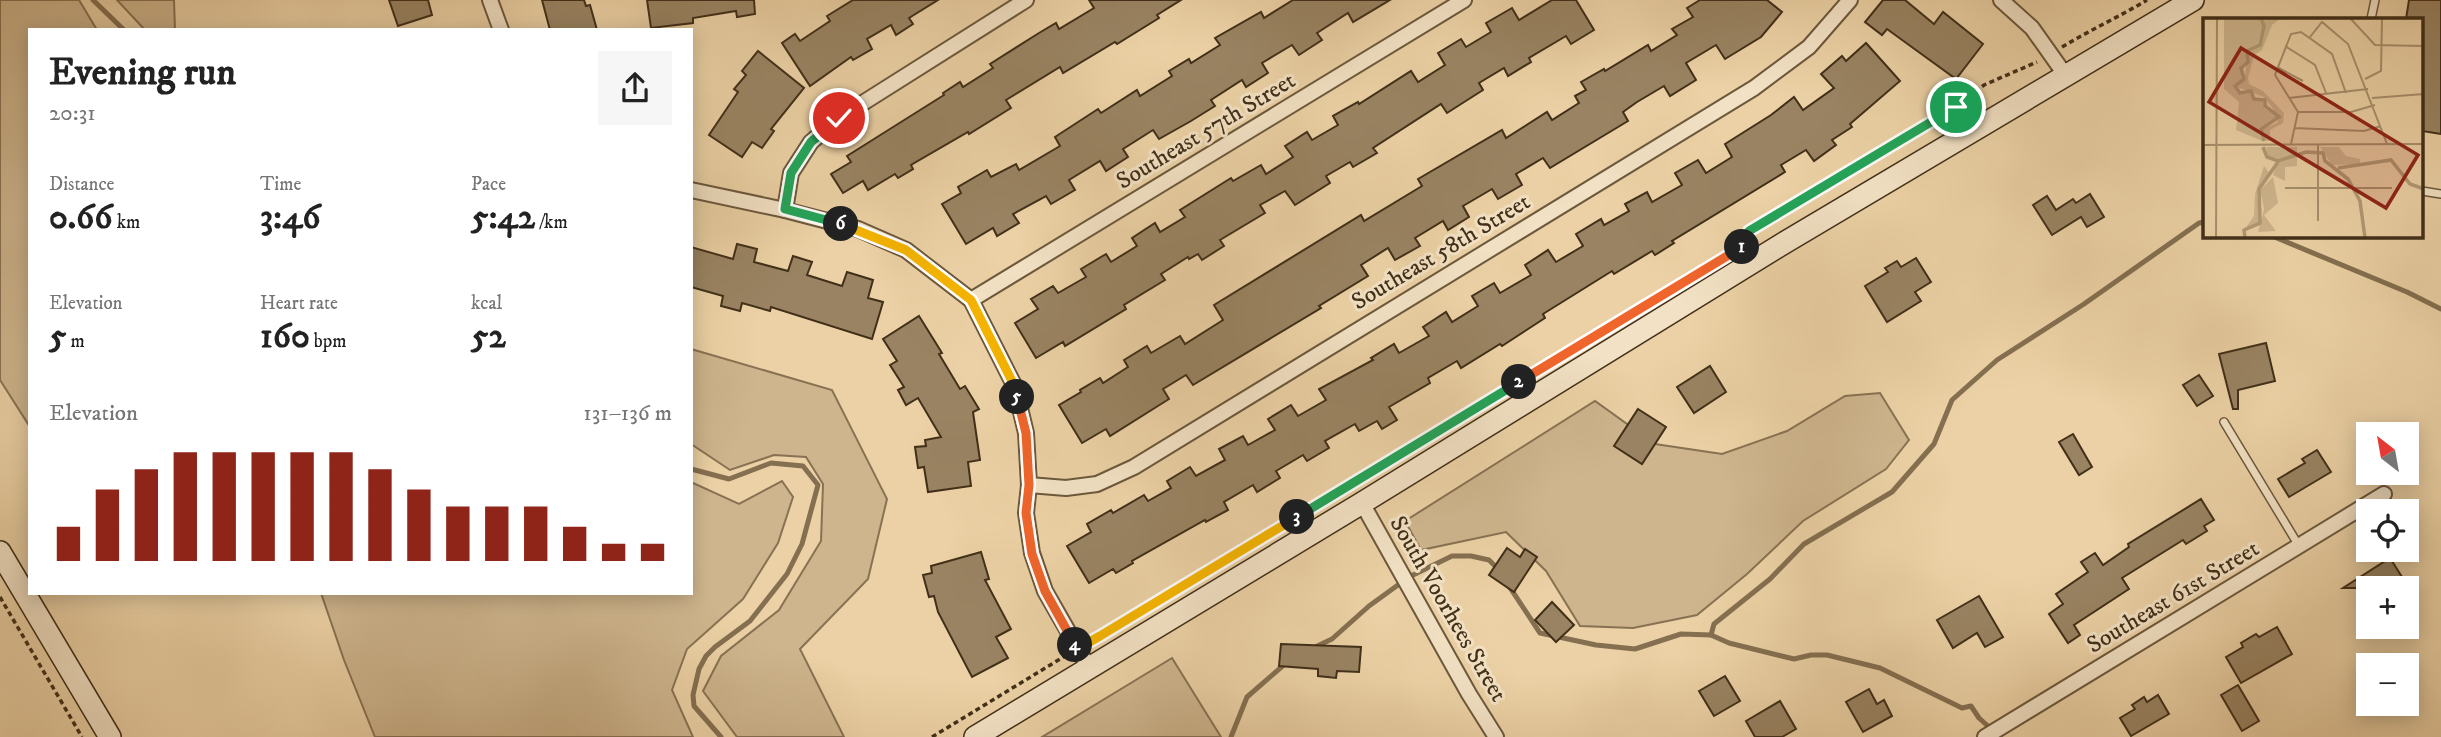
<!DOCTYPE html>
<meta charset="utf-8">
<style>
body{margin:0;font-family:"IM FELL DW Pica",serif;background:#f6f6f6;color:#222;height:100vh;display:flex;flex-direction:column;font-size:26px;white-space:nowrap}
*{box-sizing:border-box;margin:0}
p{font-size:23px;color:#767676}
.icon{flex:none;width:38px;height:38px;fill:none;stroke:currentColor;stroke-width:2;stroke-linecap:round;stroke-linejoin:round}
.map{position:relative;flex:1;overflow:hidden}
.side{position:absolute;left:28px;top:28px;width:665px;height:567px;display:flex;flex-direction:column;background:#fff;border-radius:0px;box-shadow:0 4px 18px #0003}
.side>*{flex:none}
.needle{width:46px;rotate:329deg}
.buttons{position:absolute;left:2356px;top:422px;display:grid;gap:14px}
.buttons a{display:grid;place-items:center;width:63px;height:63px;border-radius:0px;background:#fff;box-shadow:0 4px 18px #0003;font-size:35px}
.pin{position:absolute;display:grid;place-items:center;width:60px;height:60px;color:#fff;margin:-30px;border:4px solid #fff;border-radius:50%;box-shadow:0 2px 7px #0007}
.km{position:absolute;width:35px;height:35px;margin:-18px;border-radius:50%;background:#222;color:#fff;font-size:19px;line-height:35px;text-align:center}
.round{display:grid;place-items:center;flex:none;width:74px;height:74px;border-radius:0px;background:#f6f6f6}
.head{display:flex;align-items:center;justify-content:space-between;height:119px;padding:0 21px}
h1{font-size:38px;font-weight:700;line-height:52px}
.stats{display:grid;grid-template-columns:repeat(3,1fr);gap:10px;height:119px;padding:7px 21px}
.stats div{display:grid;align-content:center}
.stats b{font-size:35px;font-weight:700}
.stats small{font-size:19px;font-weight:400}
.stats p{font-size:19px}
.chart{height:196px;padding:14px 21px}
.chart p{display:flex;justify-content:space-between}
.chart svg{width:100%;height:126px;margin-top:7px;stroke:#8f2418;stroke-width:6}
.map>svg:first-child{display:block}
.green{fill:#ceb58d;stroke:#887253;stroke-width:2}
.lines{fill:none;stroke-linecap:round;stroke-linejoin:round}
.stream{stroke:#846f50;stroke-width:5}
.building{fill:#998362;stroke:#412f19;stroke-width:2}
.service-casing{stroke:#6c583c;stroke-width:10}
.minor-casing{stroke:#6c583c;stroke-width:18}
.secondary-casing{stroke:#412f19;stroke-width:24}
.path{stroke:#412f19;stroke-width:3.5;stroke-dasharray:5 3.5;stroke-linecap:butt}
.service{stroke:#f2e1c4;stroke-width:7}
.minor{stroke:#f2e1c4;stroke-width:14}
.secondary{stroke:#f2e1c4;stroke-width:21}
.split-1-casing{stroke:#fff;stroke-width:14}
.split-2-casing{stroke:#fff;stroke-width:14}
.split-3-casing{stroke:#fff;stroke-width:14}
.split-4-casing{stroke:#fff;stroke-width:14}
.split-5-casing{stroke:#fff;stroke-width:14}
.split-6-casing{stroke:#fff;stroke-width:14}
.split-7-casing{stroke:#fff;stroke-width:14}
.split-1{stroke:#22a559;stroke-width:9}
.split-2{stroke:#f0652b;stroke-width:9}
.split-3{stroke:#22a559;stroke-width:9}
.split-4{stroke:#f5b400;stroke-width:9}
.split-5{stroke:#f0652b;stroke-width:9}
.split-6{stroke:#f5b400;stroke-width:9}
.split-7{stroke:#22a559;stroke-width:9}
.labels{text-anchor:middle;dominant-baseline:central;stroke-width:6;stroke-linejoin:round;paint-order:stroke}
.street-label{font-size:24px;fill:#412f19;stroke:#f2e1c4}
.inset-river{fill:none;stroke:#b19a75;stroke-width:3.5}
.inset-road{fill:none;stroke:#a7906d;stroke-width:2}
.view{fill:#8f2418;fill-opacity:0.15;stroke:#8f2418;stroke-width:3.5}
.inset-edge{fill:none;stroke:#412f19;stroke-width:3.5}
</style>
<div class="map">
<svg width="2441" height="737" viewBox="0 0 2441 737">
<rect width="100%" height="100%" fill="#ebd1a5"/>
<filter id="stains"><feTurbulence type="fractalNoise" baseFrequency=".00286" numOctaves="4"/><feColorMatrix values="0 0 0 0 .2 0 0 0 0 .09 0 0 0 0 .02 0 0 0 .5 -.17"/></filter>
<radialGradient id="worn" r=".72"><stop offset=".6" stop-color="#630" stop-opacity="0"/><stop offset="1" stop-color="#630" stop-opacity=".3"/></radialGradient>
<g class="green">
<polygon points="0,0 79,0 97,30 30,30 30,427 0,380"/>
<polygon points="117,0 174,0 175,30 145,30"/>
<polygon points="691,349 832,390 887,499 868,579 800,649 844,737 737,737 703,691 721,656 779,610 821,541 823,484 806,457 774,455 730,470 691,444"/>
<polygon points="1880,393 1909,440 1886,469 1803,521 1747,574 1697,615 1633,628 1580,626 1546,571 1506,532 1421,550 1405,521 1595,401 1655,444 1722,454 1787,431 1845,396"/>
<polygon points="782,481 793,497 778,543 743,599 687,649 672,690 693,737 375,737 344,660 321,593 691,593 691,482 739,504"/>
<polygon points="1172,658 1221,737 1042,737"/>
</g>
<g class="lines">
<g class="stream">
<polyline points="93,0 124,30"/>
<polyline points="2272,236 2407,292 2441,309"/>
<polyline points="691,469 729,479 771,463 803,466 818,485 802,544 787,574 750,621 715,647 706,656 699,669 693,695 694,706 721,737"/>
<polyline points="1509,586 1540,633 1596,645 1635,649 1681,634 1711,635 1729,643 1794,659 1811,655 1827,655 1880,668 1962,708 1971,706 1979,718 2000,737"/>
<polyline points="1711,635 1714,624 1770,579 1804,544 1892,492 1934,444 1952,400 1997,360 2084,304 2199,223 2205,222"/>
<polyline points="1313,648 1332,639 1369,606 1409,577 1452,556 1471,556 1489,560 1498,569"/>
<polyline points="1231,737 1247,697 1286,663"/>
</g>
</g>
<g class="building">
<polygon points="389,0 428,0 432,15 398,26"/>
<polygon points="542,0 584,0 586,6 590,5 597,30 550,30"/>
<polygon points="647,0 754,0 755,14 737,17 736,11 693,18 693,23 651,28"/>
<polygon points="853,0 938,0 909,18 913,24 896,35 891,25 867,39 872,49 853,60 851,57 810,86 782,43 795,34 800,41 830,21 827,16"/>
<polygon points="1089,0 1181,0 1157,15 1159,18 1117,44 1115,42 1063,73 1060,67 1006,100 1011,108 969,134 968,132 911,165 913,169 898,178 895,174 868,190 863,181 843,193 831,174 851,162 847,156 944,95 943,93 960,82 963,87 993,68 990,64 1039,33 1056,23 1059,29 1094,8"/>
<polygon points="1293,0 1390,0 1353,22 1348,13 1317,33 1322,40 1299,55 1292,45 1262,63 1268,73 1246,87 1242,80 1211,100 1215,106 1191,121 1159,139 1153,130 1123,149 1128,157 1106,171 1100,161 1069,180 1075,190 1051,204 1046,196 1013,214 1019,223 997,236 993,228 966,244 942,204 961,193 958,187 987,170 991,177 1016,164 1019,170 1060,146 1055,137 1098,109 1101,113 1137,90 1140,96 1172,76 1169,71 1189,59 1191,63 1220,45 1215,38 1261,12 1264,18"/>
<polygon points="1552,0 1576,0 1594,30 1571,44 1566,36 1529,58 1531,62 1508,76 1504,68 1479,83 1483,90 1447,113 1441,104 1373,148 1377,153 1353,167 1350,162 1326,176 1330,183 1295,205 1285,191 1260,205 1265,213 1220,240 1224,246 1202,260 1198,254 1189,259 1188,257 1161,274 1165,280 1124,305 1126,309 1065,346 1063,342 1036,358 1015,323 1038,309 1031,299 1053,286 1058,293 1086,277 1081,269 1106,254 1111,262 1137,246 1132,238 1155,223 1160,232 1185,217 1180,210 1231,178 1233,181 1261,165 1266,174 1293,157 1285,146 1307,132 1312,140 1338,125 1333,116 1358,102 1359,104 1411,71 1418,82 1445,65 1438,53 1461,39 1466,47 1491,32 1486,23 1512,8 1519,20"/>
<polygon points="1700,0 1767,0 1782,12 1761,37 1725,59 1716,45 1686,63 1696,80 1670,96 1664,86 1637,102 1623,112 1628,121 1550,168 1543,158 1516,174 1522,185 1498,199 1492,189 1463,206 1469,217 1448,230 1443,221 1415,238 1420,246 1395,260 1388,248 1361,265 1368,276 1319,306 1321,308 1193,385 1186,375 1163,389 1169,399 1110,436 1106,429 1082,443 1059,405 1081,392 1080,390 1100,378 1103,383 1128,367 1124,360 1147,346 1151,353 1180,336 1185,344 1223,320 1214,305 1361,215 1364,221 1422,186 1418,179 1502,130 1506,138 1547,112 1552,120 1579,103 1575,96 1586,90 1581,82 1604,69 1605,71 1648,45 1651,51 1677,35 1672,29 1693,17 1687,8"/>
<polygon points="1883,0 1905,0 1934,24 1943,12 1983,44 1956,79 1887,29 1882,35 1865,22"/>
<polygon points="2409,0 2441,0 2441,134 2422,131 2422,19 2406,19"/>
<polygon points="1866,43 1900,81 1850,124 1852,127 1832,140 1836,145 1814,161 1806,150 1781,165 1785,172 1672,241 1674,243 1655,255 1652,251 1614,274 1612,271 1543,314 1545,318 1502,346 1500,344 1461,368 1457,361 1428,378 1430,383 1389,407 1397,420 1382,429 1377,421 1359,431 1355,424 1325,441 1329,448 1307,461 1303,455 1276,471 1280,478 1257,492 1253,485 1224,502 1228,510 1206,522 1205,520 1132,561 1133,563 1116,573 1113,569 1089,583 1067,546 1091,532 1087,524 1111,510 1113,513 1144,495 1148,501 1171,488 1167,481 1190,467 1196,476 1225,460 1219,449 1243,436 1248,445 1275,430 1268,419 1291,405 1298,416 1326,400 1319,389 1373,360 1371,358 1394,344 1399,353 1429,336 1423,327 1446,312 1452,322 1478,306 1472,296 1494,283 1500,293 1531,275 1525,265 1548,250 1556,262 1583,246 1576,234 1601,219 1604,225 1629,211 1625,204 1647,192 1652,202 1682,185 1675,173 1698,160 1706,173 1732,157 1725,144 1771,115 1794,97 1803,110 1834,88 1821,74 1842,56 1846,61"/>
<polygon points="758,51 804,88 771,129 774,131 762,148 752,142 742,157 709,135 738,92 734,89 746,75 742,71"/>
<polygon points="2090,194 2104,217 2087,227 2081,217 2052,235 2033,205 2047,196 2056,210 2073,199 2076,203"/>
<polygon points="737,244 757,249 754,262 788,271 793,256 812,262 807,275 842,286 847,272 873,280 868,298 883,302 872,339 771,307 770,311 742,303 740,311 721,306 723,296 691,287 691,247 733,259"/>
<polygon points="1916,258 1931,282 1915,292 1921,301 1887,322 1865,286 1888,272 1885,268 1897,261 1901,267"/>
<polygon points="919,316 942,353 939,354 960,389 965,386 979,409 973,412 980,460 968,462 971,486 928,492 924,467 918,468 915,447 926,446 925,440 941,437 918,398 906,405 898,390 904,387 890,365 897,361 883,339"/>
<polygon points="2266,343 2275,381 2238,390 2238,409 2233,409 2219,354"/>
<polygon points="1710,366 1726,392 1694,413 1677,387"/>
<polygon points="2199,375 2213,396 2197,406 2183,385"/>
<polygon points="1638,409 1666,427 1642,464 1614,446"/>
<polygon points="2073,434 2092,467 2079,475 2059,442"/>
<polygon points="2317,450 2331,472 2289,497 2278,479 2305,463 2302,459"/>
<polygon points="2201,499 2214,520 2204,526 2207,531 2186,544 2183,540 2122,578 2129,589 2074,625 2080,635 2068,643 2049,614 2063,604 2056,594 2088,572 2081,562 2095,553 2103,565 2129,547 2128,544"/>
<polygon points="1507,548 1520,557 1525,549 1537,557 1514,592 1489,575"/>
<polygon points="981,552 989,579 985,580 1011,629 996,637 1008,658 972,677 938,612 934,596 929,597 923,575 932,573 931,566"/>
<polygon points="2390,558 2409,588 2343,588"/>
<polygon points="1979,596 2003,637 1985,647 1977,633 1953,648 1937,620"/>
<polygon points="1552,602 1574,625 1556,642 1535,620"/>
<polygon points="2277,627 2292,654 2241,683 2226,657 2243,647 2241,643 2256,634 2259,637"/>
<polygon points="1281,644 1361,647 1359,672 1337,671 1336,678 1318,676 1318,669 1279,666"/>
<polygon points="1725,676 1740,701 1714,716 1699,691"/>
<polygon points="2238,685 2259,721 2242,731 2221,695"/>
<polygon points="1869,689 1877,704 1884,700 1892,716 1863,732 1846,702"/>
<polygon points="2158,695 2169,714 2131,736 2120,718 2135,709 2132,705 2144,697 2147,702"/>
<polygon points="1780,701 1796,729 1782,737 1755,737 1746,721"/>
</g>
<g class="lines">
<g class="service-casing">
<g id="service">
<polyline points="2371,19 2375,0"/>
<polyline points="2422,191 2441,194"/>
<polyline points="2224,422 2299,546"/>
</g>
</g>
<g class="minor-casing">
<g id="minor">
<polyline points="490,0 501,30"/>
<polyline points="2001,0 2032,28 2066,76"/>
<polyline points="691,190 785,210 858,229 906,250 971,300 1015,387 1026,433 1029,485 1026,513 1032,553 1045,591 1089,668"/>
<polyline points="785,210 791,173 811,142 839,118 1026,0"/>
<polyline points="971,300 1464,0"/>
<polyline points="1029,485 1066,488 1097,484 1134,467 1754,88 1809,47 1850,0"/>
<polyline points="1362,503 1469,694 1496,737"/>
<polyline points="1985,737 2384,494"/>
</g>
</g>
<g class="secondary-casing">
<g id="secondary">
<polyline points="0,552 110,737"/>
<polyline points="975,737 1362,503 1784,243 2193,0"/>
</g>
</g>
<g class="path">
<path d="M2062,47C2090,30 2119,17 2147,0"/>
<polyline points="1745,245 1749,231 1956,107 1984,85 2037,62"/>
<polyline points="0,597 82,737"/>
<polyline points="1089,642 1475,409"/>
<polyline points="932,737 1065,656"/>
</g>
<use href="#service" class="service"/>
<use href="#minor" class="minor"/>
<use href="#secondary" class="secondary"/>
</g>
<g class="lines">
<g class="split-1-casing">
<polyline id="split-1" points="1742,247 1745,246 1749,231 1956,107"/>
</g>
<g class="split-2-casing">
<polyline id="split-2" points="1519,382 1742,247"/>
</g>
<g class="split-3-casing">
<polyline id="split-3" points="1297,517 1519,382"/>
</g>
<g class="split-4-casing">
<polyline id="split-4" points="1075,645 1077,649 1100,636 1297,517"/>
</g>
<g class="split-5-casing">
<polyline id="split-5" points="1017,397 1026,433 1029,485 1026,513 1032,554 1045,591 1075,645"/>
</g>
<g class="split-6-casing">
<polyline id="split-6" points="841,224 906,250 971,300 1015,387 1017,397"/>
</g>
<g class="split-7-casing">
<polyline id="split-7" points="839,118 811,142 791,173 785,209 841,224"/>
</g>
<use href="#split-1" class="split-1"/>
<use href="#split-2" class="split-2"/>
<use href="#split-3" class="split-3"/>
<use href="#split-4" class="split-4"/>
<use href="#split-5" class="split-5"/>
<use href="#split-6" class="split-6"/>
<use href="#split-7" class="split-7"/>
</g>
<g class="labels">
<g class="street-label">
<text transform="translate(1206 131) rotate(-31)">Southeast 57th Street</text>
<text transform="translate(1441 252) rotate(-31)">Southeast 58th Street</text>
<text transform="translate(2173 597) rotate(-31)">Southeast 61st Street</text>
<text transform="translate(1448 609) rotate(60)">South Voorhees Street</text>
</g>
</g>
<g transform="translate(2203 18)">
<rect width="220" height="220" fill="#ebd1a5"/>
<path d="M21,0H57L60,7L55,27L44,33L43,44L37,49L39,61L31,68L37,77L47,75L51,82H60L61,90L73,99L56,110L59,123L33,112L36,84L21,71ZM60,0H78L69,7L59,32L51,37L45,60L46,66L60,73L81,95L80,105L67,112V123H62L59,111L74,105L76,99L61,79L34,69L41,63L46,33L58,28ZM63,129H94V148L82,149V163L70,157L76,141L65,139ZM117,129H136L143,138L157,141V146L129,147ZM61,148L67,156L54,178L59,192L56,204L40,214L51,198L52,176ZM70,159L75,185L61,197L73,213L55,214L61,191L57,172Z" fill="#ceb58d"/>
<path class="inset-river" d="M58,0L61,8L57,27L44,33L45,44L38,50L41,61L32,68L37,75L48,73L51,81L62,82V88L76,99L58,111L61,123M60,129L64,139L75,143L103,134L120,135L122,143L145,161L157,183L162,220M135,150L188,142L207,166L221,171M42,220L41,212L57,205L56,171L75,144"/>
<path class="inset-road" d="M147,0L172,27L221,28M107,19L119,4L145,26L184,126M82,28L112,47L123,75M74,49L100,63M162,61L178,53L179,0M0,73V0M86,80L165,71M169,80L221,76M95,94H148L172,87M91,110L161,113L178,108M88,126L95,94L72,57L88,16L98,14L129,36L143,75M115,126V203M0,127L221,126M82,170H189M13,220L14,0"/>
<path class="view" d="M38,30L215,137L183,190L6,84Z"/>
<rect width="220" height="220" class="inset-edge"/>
</g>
<rect width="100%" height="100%" filter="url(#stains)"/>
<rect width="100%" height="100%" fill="url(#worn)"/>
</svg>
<div class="buttons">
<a><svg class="needle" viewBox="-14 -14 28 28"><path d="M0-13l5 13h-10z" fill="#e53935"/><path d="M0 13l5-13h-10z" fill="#767676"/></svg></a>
<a><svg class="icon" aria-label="locate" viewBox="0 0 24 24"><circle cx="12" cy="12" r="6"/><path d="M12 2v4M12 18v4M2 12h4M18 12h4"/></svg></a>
<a>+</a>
<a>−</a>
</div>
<div class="pin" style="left:1956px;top:107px;background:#1e9e55"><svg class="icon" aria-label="arrive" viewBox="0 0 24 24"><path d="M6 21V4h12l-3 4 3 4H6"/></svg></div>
<div class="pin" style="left:839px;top:118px;background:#d93025"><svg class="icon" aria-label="check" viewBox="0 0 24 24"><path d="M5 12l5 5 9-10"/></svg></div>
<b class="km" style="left:1742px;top:247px">1</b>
<b class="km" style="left:1519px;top:382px">2</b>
<b class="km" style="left:1297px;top:517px">3</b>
<b class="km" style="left:1075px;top:645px">4</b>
<b class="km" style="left:1017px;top:397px">5</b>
<b class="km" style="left:841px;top:224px">6</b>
<section class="side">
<div class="head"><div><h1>Evening run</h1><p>20:31</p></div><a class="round"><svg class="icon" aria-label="share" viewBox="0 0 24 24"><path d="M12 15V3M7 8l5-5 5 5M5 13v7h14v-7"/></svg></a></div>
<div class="stats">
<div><p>Distance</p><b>0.66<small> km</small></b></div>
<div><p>Time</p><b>3:46</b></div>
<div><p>Pace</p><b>5:42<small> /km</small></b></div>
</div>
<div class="stats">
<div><p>Elevation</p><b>5<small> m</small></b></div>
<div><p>Heart rate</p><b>160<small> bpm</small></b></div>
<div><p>kcal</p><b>52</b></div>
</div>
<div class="chart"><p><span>Elevation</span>131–136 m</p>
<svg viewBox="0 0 160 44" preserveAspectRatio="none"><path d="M5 44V32M15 44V19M25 44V12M35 44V6M45 44V6M55 44V6M65 44V6M75 44V6M85 44V12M95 44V19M105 44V25M115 44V25M125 44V25M135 44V32M145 44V38M155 44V38"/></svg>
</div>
</section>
</div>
